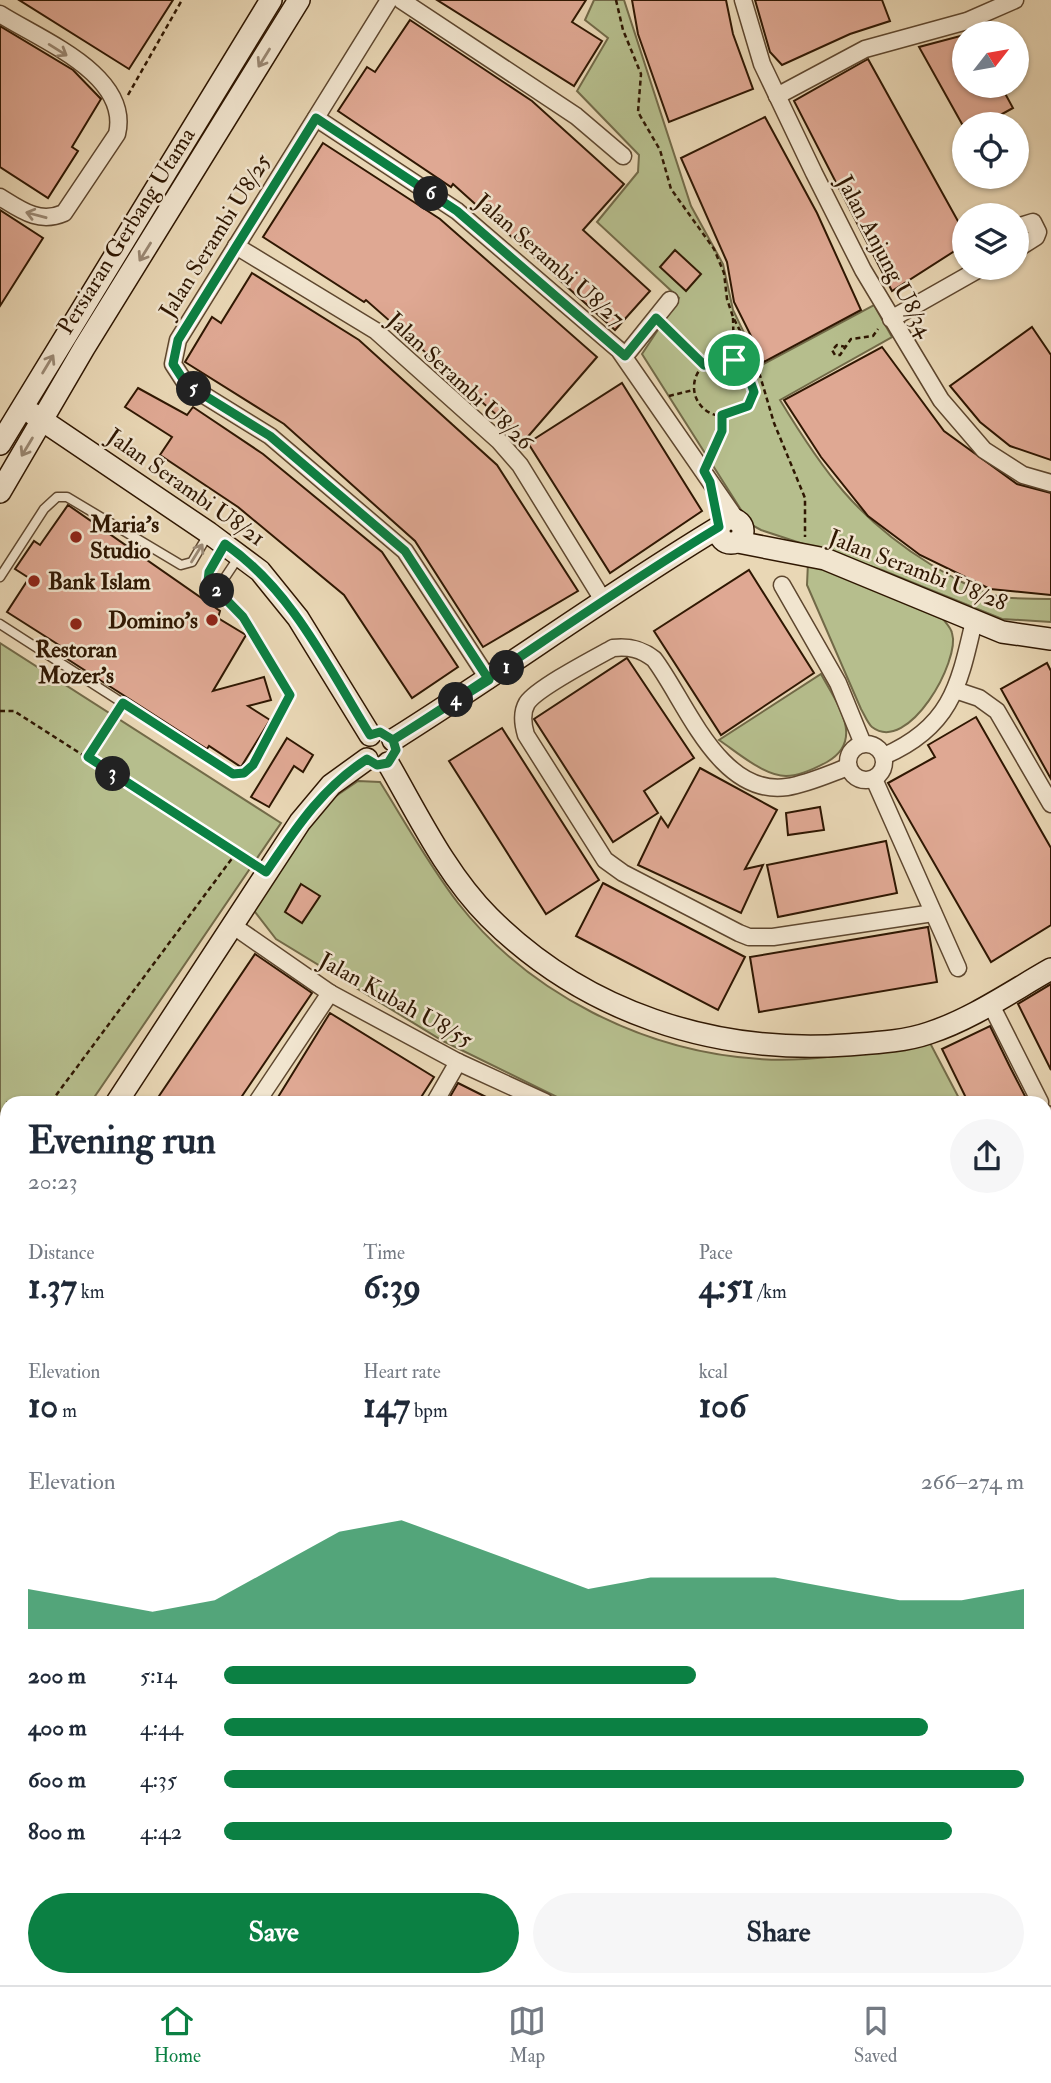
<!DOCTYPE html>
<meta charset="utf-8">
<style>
body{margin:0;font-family:"IM FELL Double Pica",serif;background:#f6f6f7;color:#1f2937;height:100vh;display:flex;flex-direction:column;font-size:26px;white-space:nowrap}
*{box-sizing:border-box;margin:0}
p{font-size:23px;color:#747a83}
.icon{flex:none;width:38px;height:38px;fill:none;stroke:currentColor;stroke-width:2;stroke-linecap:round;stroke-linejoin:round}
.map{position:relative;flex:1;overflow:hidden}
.panel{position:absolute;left:0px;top:1096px;width:1052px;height:891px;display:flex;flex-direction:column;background:#fff;border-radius:21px 21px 0 0;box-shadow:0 2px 5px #0004}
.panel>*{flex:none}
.needle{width:46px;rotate:59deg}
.controls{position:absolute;left:952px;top:21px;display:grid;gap:14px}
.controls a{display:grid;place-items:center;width:77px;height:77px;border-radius:50%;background:#fff;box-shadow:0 2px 5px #0004;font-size:35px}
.pin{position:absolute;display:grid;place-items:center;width:60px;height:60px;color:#fff;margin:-30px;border:4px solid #fff;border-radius:50%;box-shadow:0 2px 7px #0007}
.km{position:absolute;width:35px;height:35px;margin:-18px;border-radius:50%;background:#222;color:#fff;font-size:19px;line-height:35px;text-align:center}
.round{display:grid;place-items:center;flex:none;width:74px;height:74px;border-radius:37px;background:#f6f6f7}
.headline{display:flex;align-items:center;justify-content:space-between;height:119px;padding:0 28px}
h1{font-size:38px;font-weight:700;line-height:52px}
.stats{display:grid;grid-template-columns:repeat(3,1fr);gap:10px;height:119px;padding:7px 28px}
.stats div{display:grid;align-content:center}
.stats b{font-size:35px;font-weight:700}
.stats small{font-size:19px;font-weight:400}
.stats p{font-size:19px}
.chart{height:196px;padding:14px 28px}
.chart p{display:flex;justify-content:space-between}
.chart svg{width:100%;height:126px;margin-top:7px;fill:#0b8043;opacity:.7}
.action{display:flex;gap:14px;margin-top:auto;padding:14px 28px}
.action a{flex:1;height:80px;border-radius:42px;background:#0b8043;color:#fff;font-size:28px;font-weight:700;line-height:80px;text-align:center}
.action a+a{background:#f6f6f7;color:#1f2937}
ul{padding:0 28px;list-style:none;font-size:23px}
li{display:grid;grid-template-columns:112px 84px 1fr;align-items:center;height:52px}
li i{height:18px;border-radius:9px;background:#0b8043}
.menu{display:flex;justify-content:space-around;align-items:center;height:98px;border-top:2px solid #e0e1e3;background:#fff;font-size:19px;color:#747a83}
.menu a{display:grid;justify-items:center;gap:4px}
.menu .current{color:#0b8043}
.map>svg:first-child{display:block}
.green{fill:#b6be8d;stroke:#726a48;stroke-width:2}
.building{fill:#dfa893;stroke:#2f1702;stroke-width:2}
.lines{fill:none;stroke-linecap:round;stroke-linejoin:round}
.lane-casing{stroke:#5e472f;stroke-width:11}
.street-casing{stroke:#5e472f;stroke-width:19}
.secondary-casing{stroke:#2f1702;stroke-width:24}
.path{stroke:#2f1702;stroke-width:2.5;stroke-dasharray:5 3.5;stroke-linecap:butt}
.lane{stroke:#f1e5cf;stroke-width:8}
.street{stroke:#f1e5cf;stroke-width:16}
.secondary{stroke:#f1e5cf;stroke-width:21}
.oneway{stroke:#9a8873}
.route-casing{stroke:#fff;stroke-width:14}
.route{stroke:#0b8043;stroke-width:9}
.poi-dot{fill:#8f2418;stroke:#f1e5cf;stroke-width:2.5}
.labels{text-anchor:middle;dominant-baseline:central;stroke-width:5;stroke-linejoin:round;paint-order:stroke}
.street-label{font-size:23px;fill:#2f1702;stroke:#f1e5cf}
.poi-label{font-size:23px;font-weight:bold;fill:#2f1702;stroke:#f1e5cf;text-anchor:start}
</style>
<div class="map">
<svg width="1051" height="1985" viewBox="0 0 1051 1985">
<rect width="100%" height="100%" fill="#e9d7b5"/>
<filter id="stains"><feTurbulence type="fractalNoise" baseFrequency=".00286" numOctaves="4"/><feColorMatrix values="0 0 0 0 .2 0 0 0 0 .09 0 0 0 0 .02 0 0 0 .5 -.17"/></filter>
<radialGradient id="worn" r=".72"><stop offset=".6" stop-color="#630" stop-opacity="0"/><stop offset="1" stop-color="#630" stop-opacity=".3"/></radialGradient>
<g class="green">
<path d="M594,0H624L691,206L723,264L733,310L760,366L874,305L892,337L780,400C823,471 857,519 930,564C950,576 974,590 997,596C1014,600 1034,598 1051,599V622L1002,619L882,570L761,530L750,524L642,354L679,298L597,222L638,172L639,155L577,91L608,38L585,20Z"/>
<path d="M808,562L943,619C946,623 951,628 952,633C961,660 908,755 872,727C868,724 864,714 861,709L807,585Z"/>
<polygon points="0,643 281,823 91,1102 7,1102 7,1226 0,1236"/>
<path d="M821,674C836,702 866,740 827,762C816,768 798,776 786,776C764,776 737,752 719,740Z"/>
<path d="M358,781L380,782C405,822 429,865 458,903C529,994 645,1052 760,1059C816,1063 874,1050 929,1041L961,1102H567L443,1041L276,939L252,908L317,809Z"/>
<polygon points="1051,1168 1051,1466 1045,1466 1045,1171"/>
<polygon points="0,1444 7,1448 7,1496 0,1496"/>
<polygon points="1045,1495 1051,1495 1051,1985 901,1985 901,1979 1045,1979"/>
<polygon points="247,1979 407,1979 406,1985 240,1985"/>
</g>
<g class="building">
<polygon points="19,0 173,0 129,69"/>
<polygon points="437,0 586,0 572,22 602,41 574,86"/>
<polygon points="632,0 726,0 733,34 753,89 669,122 638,34"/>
<polygon points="755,0 882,0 890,21 850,34 782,65 770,52"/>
<polygon points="410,20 532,101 624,184 583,230 650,291 615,330 453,184 451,187 338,111 367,67 375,72"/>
<polygon points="0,26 73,70 101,99 72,147 78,151 48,198 0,167"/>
<polygon points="964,35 964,86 1001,86 1013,108 984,124 962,124 919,47"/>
<polygon points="868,59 964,232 964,245 892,291 794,101"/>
<polygon points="765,117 817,213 861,310 764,362 734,302 727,262 681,158"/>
<polygon points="323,143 440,219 597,357 525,440 366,300 364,302 263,237"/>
<polygon points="0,210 43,238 0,306"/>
<polygon points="675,250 701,274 686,291 660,267"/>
<polygon points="252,273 359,340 497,465 578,591 483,647 415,541 284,424 185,362 212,317 221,323"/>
<polygon points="1032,327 1051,355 1051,460 1010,446 980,422 950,386"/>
<polygon points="882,347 944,431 1017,484 1051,493 1051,595 990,589 920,555 868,516 821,457 784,400"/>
<polygon points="622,383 702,511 610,573 528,443"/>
<polygon points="138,388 187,415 193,407 263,454 382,552 458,667 412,698 344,595 238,507 160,455 172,437 125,407"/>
<polygon points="68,505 220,611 218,618 246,635 213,691 264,677 271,700 248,706 270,720 241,767 209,746 207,749 58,653 62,647 7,612 29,578 15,569 34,541 40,545"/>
<polygon points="749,570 814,673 721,735 654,631"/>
<polygon points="627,658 694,758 644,791 658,813 613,842 534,719"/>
<polygon points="1047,663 1051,671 1051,779 1001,689"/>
<polygon points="976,717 1051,848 1051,925 991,962 888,783 935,757 928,745"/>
<polygon points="502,728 599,880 546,914 449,761"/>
<polygon points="287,738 313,755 303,772 294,766 269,807 251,797"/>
<polygon points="700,768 777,810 745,869 763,865 741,913 638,865 661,817 668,827"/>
<polygon points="820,807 824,830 788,835 786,813"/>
<polygon points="886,841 897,893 778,917 767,865"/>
<polygon points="603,883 745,957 718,1010 576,936"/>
<polygon points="301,884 320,896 302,923 285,912"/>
<polygon points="928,927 937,982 759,1012 750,957"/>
<polygon points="255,954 312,993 238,1102 155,1102"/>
<polygon points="1051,984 1051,1070 1018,1004"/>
<polygon points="330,1013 434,1077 418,1102 275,1102"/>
<polygon points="990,1026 1010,1067 1028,1102 968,1102 942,1049"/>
<polygon points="458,1083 496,1102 447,1102"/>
</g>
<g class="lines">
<g class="lane-casing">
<g id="lane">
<polyline points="0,577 44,509 57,497 67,497 181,565 192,562 209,533"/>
<polyline points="216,591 238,558"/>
<polyline points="0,624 233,774 244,773 253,765 290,695 243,617 208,581 209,572 223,546"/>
</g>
</g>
<g class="street-casing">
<g id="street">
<polyline points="389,0 178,340 173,364 186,384 270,436 405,551 489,680"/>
<polyline points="401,0 576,116 623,156"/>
<polyline points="743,0 762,64 814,173 863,270 941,400 984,450 1023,475 1051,483"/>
<path d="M0,14C41,40 131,75 117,134L64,213C39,224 21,210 0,197"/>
<polyline points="777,96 865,49 967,21 1015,0"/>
<polyline points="316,118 457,211 619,350 736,519"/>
<polyline points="1017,227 1033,222 1038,232 1036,237 1017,249"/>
<polyline points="236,246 376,331 499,441 520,465 603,600"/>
<polyline points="891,319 981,268"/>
<polyline points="625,356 670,300"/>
<polyline points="782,585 838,683 863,744"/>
<polyline points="955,690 979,698 997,711 1051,804"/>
<circle cx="866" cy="762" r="18"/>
<path d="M884,756C951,727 959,686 974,621"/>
<path d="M848,767C829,774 807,784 787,787C719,797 686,701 654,659C641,649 629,646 613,648C595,658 537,688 527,703C521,713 523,725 526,735L605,860L623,873L739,933L749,937H773L933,913"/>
<polyline points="874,779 958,968"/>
<polyline points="232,925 330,993 458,1062 545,1102"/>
<polyline points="990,1003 1040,1102"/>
<polyline points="257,1102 330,993"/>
<polyline points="435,1102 458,1062"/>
<polyline points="1045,1113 1051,1125"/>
<polyline points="1045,1480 1051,1480"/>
<polyline points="0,1510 7,1509"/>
<polyline points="0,1761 7,1749"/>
<polyline points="0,1902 7,1905"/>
<polyline points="156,1979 168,1985"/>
<polyline points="199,1985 207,1979"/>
<polyline points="419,1985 421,1979"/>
<polyline points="577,1985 578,1979"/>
<polyline points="731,1985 732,1979"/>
<polyline points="890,1985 891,1979"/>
</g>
</g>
<g class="secondary-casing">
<g id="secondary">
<polyline points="33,414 209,533 260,571 298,618 370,735"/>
<polyline points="0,444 271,0"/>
<polyline points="0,492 84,348 299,0"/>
<circle cx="731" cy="531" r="12"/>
<polyline points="738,542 825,559 1002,632 1051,639"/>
<path d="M393,740C503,671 608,594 719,527"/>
<path d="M388,763C418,815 446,874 489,917C584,1012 713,1054 846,1045C873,1043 903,1042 929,1033C972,1019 1012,991 1051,969"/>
<polyline points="117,1102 300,822 331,785 367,759"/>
<polyline points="0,1269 7,1260"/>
<polyline points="0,1852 7,1856"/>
<polyline points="254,1979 267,1985"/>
</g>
</g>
<g class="path">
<polyline points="616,0 623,30 641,74 638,112 660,150 671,189 714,249 724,273 727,299 733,317 756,362 774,423 805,498 805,537"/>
<polyline points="128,95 182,0"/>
<polyline points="733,318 734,360"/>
<polyline points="666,328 704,365"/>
<polyline points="846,347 837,345 832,350 835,355 840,355 851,339 873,336 878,329"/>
<circle cx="723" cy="387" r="29"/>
<polyline points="669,396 693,390"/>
<polyline points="711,455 722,431 722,415"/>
<polyline points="0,711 14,711 253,864"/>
<polyline points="88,757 117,713"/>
<polyline points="51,1102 236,853"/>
<polyline points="0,1175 7,1165"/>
<polyline points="0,1469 7,1473"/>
<polyline points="1045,1679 1051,1681"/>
<polyline points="1045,1807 1051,1807"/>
<polyline points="1045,1938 1051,1934"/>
<polyline points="945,1979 945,1985"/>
<polyline points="393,1985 395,1979"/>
<polyline points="1025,1985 1025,1979"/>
</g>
<use href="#lane" class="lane"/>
<use href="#street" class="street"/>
<use href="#secondary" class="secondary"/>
</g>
<defs><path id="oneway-shaft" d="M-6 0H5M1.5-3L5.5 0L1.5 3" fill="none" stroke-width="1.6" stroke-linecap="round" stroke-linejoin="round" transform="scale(1.75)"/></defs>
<g class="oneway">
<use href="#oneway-shaft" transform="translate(58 50) rotate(32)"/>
<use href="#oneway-shaft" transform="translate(264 58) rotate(122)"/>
<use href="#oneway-shaft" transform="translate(36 215) rotate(-165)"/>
<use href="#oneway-shaft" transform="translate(145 252) rotate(122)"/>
<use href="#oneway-shaft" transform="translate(48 364) rotate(-59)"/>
<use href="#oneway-shaft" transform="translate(27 447) rotate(121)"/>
<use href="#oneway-shaft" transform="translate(197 553) rotate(-58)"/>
</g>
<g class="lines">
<g class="route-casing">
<path id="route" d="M734,360L746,369L754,392L748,406L722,415V431L704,471L710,482L719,527C608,594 503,671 393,740L380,732L370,735C328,667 292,590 225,544L209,572L208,581L243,617L290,695L253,765L244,773L233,774L123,703L88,757L266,872C296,828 322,788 367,759L377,765L388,763L396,750L393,740L489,680L405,551L270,436L186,384L173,364L178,340L316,118L457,211L625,356L656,318L704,365L711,359L734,360"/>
</g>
<use href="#route" class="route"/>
</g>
<g class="poi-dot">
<circle cx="76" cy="537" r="7"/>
<circle cx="34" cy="581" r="7"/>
<circle cx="212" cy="620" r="7"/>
<circle cx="76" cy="624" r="7"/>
</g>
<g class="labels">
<g class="street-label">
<text transform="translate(126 231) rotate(-58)">Persiaran Gerbang Utama</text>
<text transform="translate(215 236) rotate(-58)">Jalan Serambi U8/25</text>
<text transform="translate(885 256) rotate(62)">Jalan Anjung U8/34</text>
<text transform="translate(550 260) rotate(41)">Jalan Serambi U8/27</text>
<text transform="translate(460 381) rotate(43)">Jalan Serambi U8/26</text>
<text transform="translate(186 487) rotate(35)">Jalan Serambi U8/21</text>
<text transform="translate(918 570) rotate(21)">Jalan Serambi U8/28</text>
<text transform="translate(396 1000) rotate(29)">Jalan Kubah U8/55</text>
</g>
<g class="poi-label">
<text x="90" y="524">Maria's<tspan x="90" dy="26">Studio</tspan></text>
<text x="48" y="581">Bank Islam</text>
<text x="198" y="620" text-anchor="end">Domino's</text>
<text x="76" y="649" text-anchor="middle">Restoran<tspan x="76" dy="26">Mozer's</tspan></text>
</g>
</g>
<rect width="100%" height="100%" filter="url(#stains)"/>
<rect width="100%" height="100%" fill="url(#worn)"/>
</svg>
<div class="controls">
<a><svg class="needle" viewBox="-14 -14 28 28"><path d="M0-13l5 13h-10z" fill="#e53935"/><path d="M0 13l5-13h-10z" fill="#747a83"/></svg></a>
<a><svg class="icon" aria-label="locate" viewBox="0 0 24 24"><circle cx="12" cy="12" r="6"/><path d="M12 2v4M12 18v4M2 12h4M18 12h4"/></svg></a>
<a><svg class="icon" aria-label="layers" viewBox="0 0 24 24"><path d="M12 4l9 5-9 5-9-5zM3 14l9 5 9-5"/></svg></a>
</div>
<div class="pin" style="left:734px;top:360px;background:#1e9e55"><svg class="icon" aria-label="arrive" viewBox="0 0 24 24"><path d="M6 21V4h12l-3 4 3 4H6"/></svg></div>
<b class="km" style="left:507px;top:668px">1</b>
<b class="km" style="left:217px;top:591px">2</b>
<b class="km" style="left:113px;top:774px">3</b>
<b class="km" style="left:456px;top:700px">4</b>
<b class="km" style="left:194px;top:389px">5</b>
<b class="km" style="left:431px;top:194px">6</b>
<section class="panel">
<div class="headline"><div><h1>Evening run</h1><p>20:23</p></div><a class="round"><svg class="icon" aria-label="share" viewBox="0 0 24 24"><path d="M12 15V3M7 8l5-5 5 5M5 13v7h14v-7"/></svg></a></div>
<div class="stats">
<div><p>Distance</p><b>1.37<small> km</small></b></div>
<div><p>Time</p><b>6:39</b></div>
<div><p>Pace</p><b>4:51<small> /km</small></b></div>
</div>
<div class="stats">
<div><p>Elevation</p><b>10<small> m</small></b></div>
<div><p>Heart rate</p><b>147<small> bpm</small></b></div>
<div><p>kcal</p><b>106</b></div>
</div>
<div class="chart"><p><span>Elevation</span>266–274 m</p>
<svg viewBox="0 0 160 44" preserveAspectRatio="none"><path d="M0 44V30L10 34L20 38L30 34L40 22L50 10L60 6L70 14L80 22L90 30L100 26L110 26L120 26L130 30L140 34L150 34L160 30V44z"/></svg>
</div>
<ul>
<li><b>200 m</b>5:14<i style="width:59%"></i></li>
<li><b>400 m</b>4:44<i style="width:88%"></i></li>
<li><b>600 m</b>4:35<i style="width:100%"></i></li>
<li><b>800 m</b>4:42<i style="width:91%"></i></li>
</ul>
<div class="action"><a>Save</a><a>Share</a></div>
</section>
</div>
<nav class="menu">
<a class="current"><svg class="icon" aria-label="home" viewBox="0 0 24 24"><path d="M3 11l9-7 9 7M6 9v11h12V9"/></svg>Home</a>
<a><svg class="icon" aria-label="map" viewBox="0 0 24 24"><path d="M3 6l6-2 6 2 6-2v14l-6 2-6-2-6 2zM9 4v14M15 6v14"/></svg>Map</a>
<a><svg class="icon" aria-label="saved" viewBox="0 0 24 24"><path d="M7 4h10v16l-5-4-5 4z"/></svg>Saved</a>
</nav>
